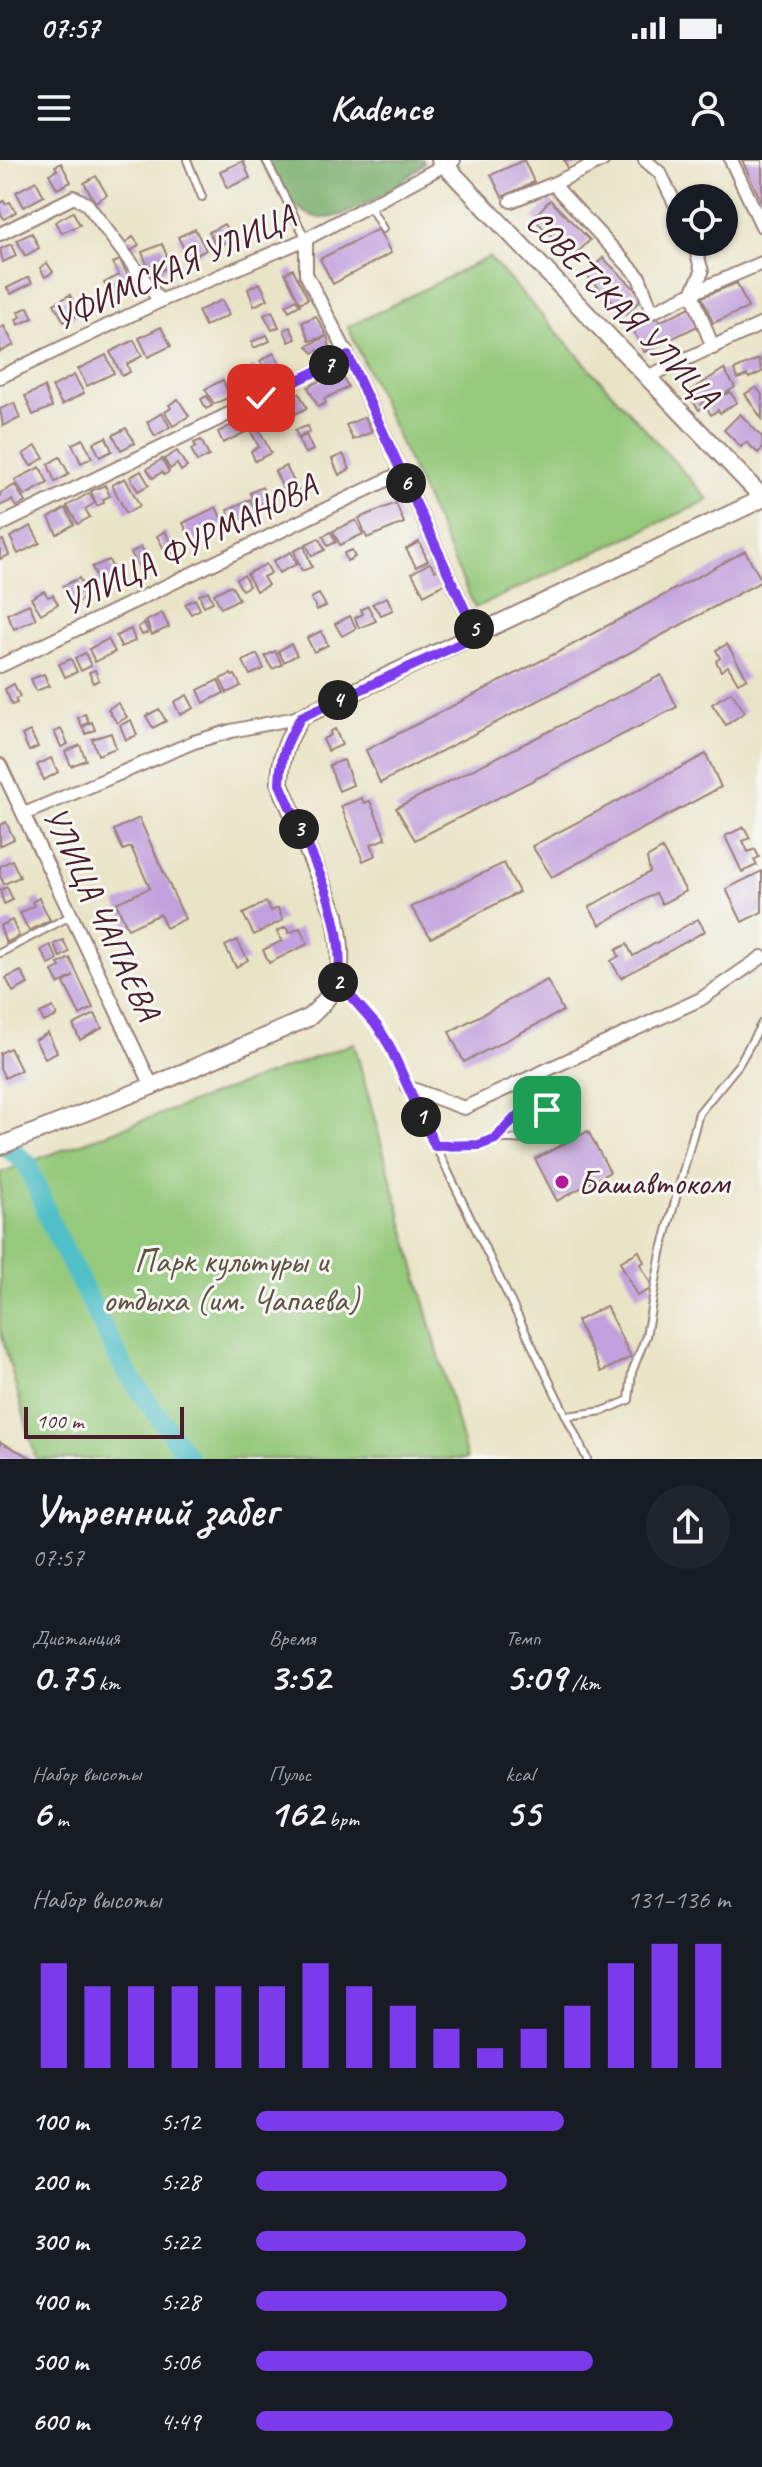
<!DOCTYPE html>
<html lang="ru">
<meta charset="utf-8">
<style>
body{margin:0;font-family:Caveat,sans-serif;background:#20242c;color:#f1f3f6;height:100vh;display:flex;flex-direction:column;font-size:30px;white-space:nowrap}
*{box-sizing:border-box;margin:0}
p{font-size:26px;color:#9ea1a6}
.icon{flex:none;width:44px;height:44px;fill:none;stroke:currentColor;stroke-width:2;stroke-linecap:round;stroke-linejoin:round}
.map{position:relative;height:1299px;overflow:hidden}
.panel{display:flex;flex-direction:column;background:#171b24;flex:1}
.panel>*{flex:none}
.controls{position:absolute;left:666px;top:24px;display:grid;gap:16px}
.controls a{display:grid;place-items:center;width:72px;height:72px;border-radius:50%;background:#171b24;box-shadow:0 2px 6px #0004;font-size:40px}
.scale{position:absolute;left:24px;bottom:20px;width:160px;box-sizing:border-box;padding-left:8px;border:4px solid #4a1f2b;border-top:0;font-size:22px;line-height:28px;white-space:nowrap;color:#4a1f2b;-webkit-text-stroke:6px #f6f6f2;paint-order:stroke}
.pin{position:absolute;display:grid;place-items:center;width:68px;height:68px;color:#fff;margin:-34px;border-radius:16px;box-shadow:0 4px 12px #0006}
.km{position:absolute;width:40px;height:40px;margin:-20px;border-radius:50%;background:#222;color:#fff;font-size:22px;line-height:40px;text-align:center}
.round{display:grid;place-items:center;flex:none;width:84px;height:84px;border-radius:42px;background:#20242c}
.head{display:flex;align-items:center;justify-content:space-between;height:136px;padding:0 32px}
h1{font-size:44px;font-weight:800;line-height:60px}
.metrics{display:grid;grid-template-columns:repeat(3,1fr);gap:12px;height:136px;padding:8px 32px}
.metrics div{display:grid;align-content:center}
.metrics b{font-size:40px;font-weight:800}
.metrics small{font-size:22px;font-weight:400}
.metrics p{font-size:22px}
.chart{height:224px;padding:16px 32px}
.chart p{display:flex;justify-content:space-between}
.chart svg{width:100%;height:144px;margin-top:8px;stroke:#7c3aed;stroke-width:6}
ul{padding:0 32px;list-style:none;font-size:26px}
li{display:grid;grid-template-columns:128px 96px 1fr;align-items:center;height:60px}
li i{height:20px;border-radius:10px;background:#7c3aed}
.status{display:flex;justify-content:space-between;align-items:center;height:56px;padding:0 40px;background:#171b24;direction:ltr}
.status svg{height:22px;fill:currentColor}
header{display:flex;justify-content:space-between;align-items:center;height:104px;padding:0 32px;background:#171b24;font-size:36px;font-weight:800}
.map>svg:first-child{display:block}
.green{fill:#95c97b;stroke:#707453;stroke-width:2}
.forest{fill:#78ad6b;stroke:#61664b;stroke-width:2}
.lines{fill:none;stroke-linecap:round;stroke-linejoin:round}
.river{stroke:#51bfc8;stroke-width:20}
.building{fill:#c2a0dd}
.service-casing{stroke:#9a8279;stroke-width:10}
.minor-casing{stroke:#9a8279;stroke-width:16}
.secondary-casing{stroke:#9a8279;stroke-width:20}
.service{stroke:#fff;stroke-width:6}
.minor{stroke:#fff;stroke-width:12}
.secondary{stroke:#fff;stroke-width:16}
.route-casing{stroke:#fff;stroke-width:16}
.route{stroke:#7c3aed;stroke-width:10}
.poi-dot{fill:#b5179e;stroke:#f6f6f2;stroke-width:3}
.labels{text-anchor:middle;dominant-baseline:central;stroke-width:6;stroke-linejoin:round;paint-order:stroke}
.street-label{font-size:34px;fill:#4a1f2b;stroke:#f6f6f2}
.poi-label{font-size:34px;fill:#4a1f2b;stroke:#f6f6f2;text-anchor:start}
.park-label{font-size:34px;fill:#605243;stroke:#f6f6f2}
</style>
<div class="status"><b>07:57</b><svg viewBox="0 0 49 12"><path d="M0 12V9h3v3zM5 12V6h3v6zM10 12V3h3v9zM15 12V0h3v12zM26 1h20v11H26zM47 4h2v5h-2z"/></svg></div>
<header><svg class="icon" aria-label="menu" viewBox="0 0 24 24"><path d="M4 6h16M4 12h16M4 18h16"/></svg>Kadence<svg class="icon" aria-label="person" viewBox="0 0 24 24"><circle cx="12" cy="8" r="4"/><path d="M4 21q1-7 8-7t8 7"/></svg></header>
<div class="map">
<svg width="762" height="1299" viewBox="0 0 762 1299">
<rect width="100%" height="100%" fill="#f6f6f2"/>
<filter id="ink" filterUnits="userSpaceOnUse"><feTurbulence type="fractalNoise" baseFrequency=".0125" numOctaves="2"/><feDisplacementMap in="SourceGraphic" scale="16" xChannelSelector="R" yChannelSelector="G"/><feConvolveMatrix kernelMatrix="1 2 1 2 8 2 1 2 1" color-interpolation-filters="sRGB"/></filter>
<filter id="wash" filterUnits="userSpaceOnUse"><feTurbulence type="fractalNoise" baseFrequency=".006" numOctaves="4" result="noise"/><feDisplacementMap in="SourceGraphic" scale="32" xChannelSelector="R" yChannelSelector="G"/><feGaussianBlur stdDeviation="1.8" result="paint"/><feColorMatrix in="noise" values="0 0 0 0 0 0 0 0 0 0 0 0 0 0 0 0 0 1.4 0 .05"/><feComposite in="paint" operator="in"/></filter>
<g filter="url(#wash)">
<rect width="100%" height="100%" fill="#eae4c7"/>
<g class="green">
<polygon points="489,97 709,340 475,448 348,167"/>
<polygon points="354,883 467,1299 36,1299 0,1169 0,1013"/>
</g>
<path class="forest" d="M261,0H423L424,3C404,22 344,65 316,57C294,51 269,20 261,0Z"/>
<g class="lines">
<polyline class="river" points="0,982 27,1003 53,1068 125,1210 189,1299"/>
</g>
<g id="blocks">
<g class="building">
<polygon points="524,0 534,22 502,37 491,15"/>
<polygon points="564,0 589,0 569,10"/>
<polygon points="742,0 762,0 762,43"/>
<polygon points="243,1 250,18 227,28 220,11"/>
<polygon points="61,3 71,22 57,29 49,14 57,10 55,6"/>
<polygon points="96,16 107,35 95,42 84,23"/>
<polygon points="36,21 44,36 24,47 16,32"/>
<polygon points="550,40 590,80 573,97 533,58"/>
<polygon points="4,41 5,44 10,42 16,52 4,59 0,52 0,43"/>
<polygon points="73,52 80,65 62,73 55,62"/>
<polygon points="224,64 232,79 216,87 209,72"/>
<polygon points="195,69 206,90 189,99 178,77"/>
<polygon points="378,69 391,93 333,124 320,99"/>
<polygon points="32,73 39,88 25,96 17,80"/>
<polygon points="133,77 139,85 131,91 125,83"/>
<polygon points="11,84 16,96 3,102 0,89"/>
<polygon points="162,84 171,106 151,115 142,92"/>
<polygon points="603,98 643,137 626,154 586,115"/>
<polygon points="120,100 132,124 110,135 104,123 119,115 113,103"/>
<polygon points="47,103 53,112 45,117 40,108"/>
<polygon points="293,109 308,139 300,143 285,113"/>
<polygon points="29,117 32,123 11,134 7,128"/>
<polygon points="260,123 268,139 254,146 248,129"/>
<polygon points="737,123 748,148 713,163 702,137"/>
<polygon points="70,135 79,154 64,162 54,144"/>
<polygon points="296,139 300,145 289,151 286,145"/>
<polygon points="222,140 229,155 205,166 198,151"/>
<polygon points="28,147 33,158 18,165 16,159 21,157 18,152"/>
<polygon points="690,147 698,166 644,192 632,168 656,156 659,162"/>
<polygon points="272,151 279,167 272,170 264,155"/>
<polygon points="316,156 327,176 331,190 320,195 318,190 313,193 307,186 327,176 310,181 302,162"/>
<polygon points="4,166 14,185 0,192 0,168"/>
<polygon points="161,167 171,186 148,197 139,178"/>
<polygon points="290,167 296,179 289,182 284,170"/>
<polygon points="267,175 270,181 254,188 251,182"/>
<polygon points="134,180 142,196 127,204 130,212 122,216 110,192"/>
<polygon points="274,193 282,209 268,216 260,201"/>
<polygon points="106,195 114,213 87,226 78,209"/>
<polygon points="759,199 762,212 749,218 747,215 738,219 734,210"/>
<polygon points="254,206 257,212 262,210 267,220 248,231 240,216"/>
<polygon points="724,209 735,227 721,236 730,232 737,242 720,253 718,250 711,255 706,246 712,242 710,239 701,244 703,247 699,250 687,233"/>
<polygon points="340,210 348,227 324,239 326,243 318,247 308,227"/>
<polygon points="74,215 84,233 62,245 52,227"/>
<polygon points="223,220 230,237 214,244 205,229"/>
<polygon points="44,227 52,247 33,255 25,236"/>
<polygon points="756,227 762,235 762,259 745,234"/>
<polygon points="299,233 307,248 293,255 285,240"/>
<polygon points="207,236 212,246 206,249 201,239"/>
<polygon points="178,239 189,256 173,266 165,252 171,248 169,245"/>
<polygon points="14,243 20,258 3,266 0,249"/>
<polygon points="269,246 276,260 264,266 257,253"/>
<polygon points="162,253 170,267 155,276 147,262"/>
<polygon points="740,254 762,277 762,289 758,293 746,282 741,287 724,270"/>
<polygon points="252,255 271,293 255,301 251,291 259,287 250,270 223,283 218,272"/>
<polygon points="365,257 372,272 353,280 346,265"/>
<polygon points="308,266 310,272 298,277 295,270"/>
<polygon points="126,268 135,283 121,290 113,275"/>
<polygon points="306,275 313,290 305,294 298,279"/>
<polygon points="106,277 112,291 100,297 93,283"/>
<polygon points="83,279 92,298 81,303 72,284"/>
<polygon points="201,280 209,296 197,302 191,289 196,287 194,283"/>
<polygon points="36,286 44,298 31,306 23,294"/>
<polygon points="177,291 187,307 181,311 177,304 170,309 164,299"/>
<polygon points="343,294 350,309 339,315 332,299"/>
<polygon points="60,297 69,314 55,322 48,304"/>
<polygon points="162,299 169,312 164,315 162,312 153,318 147,309"/>
<polygon points="286,306 298,330 286,335 275,311"/>
<polygon points="40,307 48,323 24,336 15,320"/>
<polygon points="141,311 149,325 138,331 130,317"/>
<polygon points="125,318 140,346 126,353 112,325"/>
<polygon points="15,325 25,342 16,347 12,340 0,346 0,333"/>
<polygon points="105,325 110,336 103,339 104,343 97,346 91,331"/>
<polygon points="262,327 271,347 259,352 250,333"/>
<polygon points="89,333 95,343 85,349 90,357 78,364 67,346"/>
<polygon points="250,339 256,353 234,363 227,350"/>
<polygon points="396,343 404,363 367,378 359,358"/>
<polygon points="216,347 225,367 192,383 183,363"/>
<polygon points="66,348 74,364 57,374 49,358"/>
<polygon points="356,360 363,374 340,385 333,371"/>
<polygon points="31,366 40,383 18,394 10,377"/>
<polygon points="165,371 176,391 168,396 157,376"/>
<polygon points="331,372 336,382 328,386 323,376"/>
<polygon points="319,378 325,390 312,396 306,384"/>
<polygon points="3,380 9,395 0,399 0,381"/>
<polygon points="419,382 428,401 416,407 406,389"/>
<polygon points="304,386 312,407 302,411 294,391"/>
<polygon points="141,387 151,403 140,409 131,393"/>
<polygon points="352,390 355,397 347,401 344,393"/>
<polygon points="745,391 762,421 603,507 380,623 366,590 568,487"/>
<polygon points="291,392 297,404 279,413 273,401"/>
<polygon points="109,400 118,421 102,428 92,407"/>
<polygon points="430,403 435,411 439,407 448,422 424,435 412,413"/>
<polygon points="266,404 271,413 263,417 268,425 256,431 247,414"/>
<polygon points="244,415 249,426 242,430 236,419"/>
<polygon points="79,418 89,436 73,444 63,426"/>
<polygon points="231,425 239,439 221,448 214,434"/>
<polygon points="44,431 48,437 53,435 58,444 41,454 31,438"/>
<polygon points="208,431 213,442 204,446 199,435"/>
<polygon points="319,434 326,446 317,450 311,438"/>
<polygon points="387,437 393,450 381,455 372,444"/>
<polygon points="195,439 200,449 191,454 185,444"/>
<polygon points="29,444 36,459 14,469 7,454"/>
<polygon points="368,446 376,461 359,468 355,458 363,454 361,450"/>
<polygon points="162,453 169,467 152,475 146,461"/>
<polygon points="350,456 356,468 342,476 335,464"/>
<polygon points="144,463 149,472 142,475 138,467"/>
<polygon points="131,469 135,481 121,487 116,476"/>
<polygon points="321,471 328,485 314,492 307,478"/>
<polygon points="108,479 115,492 95,502 89,489"/>
<polygon points="291,484 297,495 284,502 278,491"/>
<polygon points="727,484 747,518 738,523 728,506 721,511 716,501 720,498 716,490"/>
<polygon points="275,491 282,505 272,509 265,496"/>
<polygon points="85,493 91,506 81,511 75,498"/>
<polygon points="257,494 264,509 250,515 243,501"/>
<polygon points="71,499 77,512 65,517 59,504"/>
<polygon points="95,510 99,520 93,523 89,512"/>
<polygon points="44,514 49,526 36,531 31,519"/>
<polygon points="231,514 232,516 235,515 241,526 227,533 220,519"/>
<polygon points="661,515 677,547 415,680 396,648"/>
<polygon points="218,520 224,533 204,543 198,530"/>
<polygon points="14,524 20,537 15,539 17,543 12,545 5,529"/>
<polygon points="731,532 745,552 726,565 712,544"/>
<polygon points="187,535 194,548 180,555 174,542"/>
<polygon points="118,543 127,557 117,563 108,549"/>
<polygon points="159,549 166,561 153,568 146,556"/>
<polygon points="85,554 89,562 82,566 78,558"/>
<polygon points="131,560 137,575 126,580 120,565"/>
<polygon points="92,562 95,570 86,574 82,567"/>
<polygon points="61,569 68,584 61,587 54,572"/>
<polygon points="335,569 342,585 328,591 323,579 331,575 330,572"/>
<polygon points="30,571 38,587 29,591 22,575"/>
<polygon points="111,573 116,588 98,595 92,579"/>
<polygon points="80,585 86,600 71,606 65,592"/>
<polygon points="706,594 721,627 552,717 532,686"/>
<polygon points="51,598 58,612 44,620 37,605"/>
<polygon points="344,600 353,625 339,631 329,605"/>
<polygon points="362,638 364,643 370,641 386,679 371,684 376,695 363,701 341,646"/>
<polygon points="139,658 185,759 166,768 160,754 128,769 116,743 150,728 131,687 123,690 114,670"/>
<polygon points="6,662 14,679 0,686 0,665"/>
<polygon points="744,667 750,678 743,681 748,692 755,689 759,697 754,700 757,705 742,712 725,676"/>
<polygon points="662,689 686,731 662,744 656,733 600,765 589,747 650,712 647,698"/>
<polygon points="12,700 20,717 4,724 0,716 0,706"/>
<polygon points="504,703 519,732 431,778 411,747"/>
<polygon points="762,711 762,752 742,762 726,729"/>
<polygon points="7,727 13,740 4,744 0,730"/>
<polygon points="39,738 50,760 29,771 20,753 34,746 32,742"/>
<polygon points="266,742 271,751 278,748 283,760 254,775 243,754"/>
<polygon points="698,759 705,771 621,818 611,801 619,796 616,790 627,784 633,796"/>
<polygon points="12,760 19,776 6,783 0,766"/>
<polygon points="286,767 289,773 300,768 308,784 269,803 263,790 282,781 277,771"/>
<polygon points="63,780 69,792 60,797 54,784"/>
<polygon points="237,780 248,800 236,807 225,786"/>
<polygon points="50,785 58,800 49,805 41,790"/>
<polygon points="70,798 93,848 80,855 64,823 74,816 58,824 52,811 60,807 58,804"/>
<polygon points="21,811 28,824 13,832 6,818"/>
<polygon points="547,820 563,851 464,902 449,872"/>
<polygon points="53,847 57,856 44,862 40,853"/>
<polygon points="95,854 102,868 80,880 73,865"/>
<polygon points="48,873 57,892 45,898 35,880"/>
<polygon points="10,888 21,910 5,918 0,908 0,893"/>
<polygon points="588,971 610,1012 557,1041 535,999"/>
<polygon points="639,1091 644,1102 640,1104 653,1128 637,1136 620,1102"/>
<polygon points="606,1146 631,1197 601,1212 577,1161"/>
<polygon points="0,1282 34,1299 0,1299"/>
</g>
</g>
</g>
<g filter="url(#ink)">
<use href="#blocks" fill-opacity="0" stroke="#9a8279" stroke-width="2"/>
<g class="lines">
<g class="service-casing">
<g id="service">
<polyline points="187,0 202,37"/>
<polyline points="266,0 306,79"/>
<polyline points="369,45 383,69"/>
<polyline points="0,793 72,755"/>
<polyline points="338,822 378,867 389,885 407,927 587,1299"/>
<path d="M435,986C456,985 474,984 493,980C520,975 528,989 554,966V959L541,945L534,944L516,957L495,979"/>
<polyline points="567,1256 603,1251 629,1240 632,1212 646,1176 661,1093 699,953 739,904 762,863"/>
</g>
</g>
<g class="minor-casing">
<g id="minor">
<polyline points="603,0 553,24 639,117 652,152 692,133 713,188"/>
<polyline points="645,0 660,13 680,54"/>
<polyline points="731,0 762,66"/>
<polyline points="511,41 553,24"/>
<polyline points="0,74 74,37 87,44 160,141"/>
<polyline points="306,79 306,114 348,196 477,476"/>
<polyline points="692,133 762,103"/>
<polyline points="692,133 702,112 694,82"/>
<polyline points="0,217 160,141 306,79 454,0"/>
<polyline points="647,217 762,164"/>
<polyline points="0,365 348,196"/>
<polyline points="0,506 401,313"/>
<polyline points="0,605 152,926"/>
<polyline points="24,654 194,582 231,571 301,557"/>
<polyline points="407,927 464,948 701,839 762,797"/>
</g>
</g>
<g class="secondary-casing">
<g id="secondary">
<polyline points="440,0 762,337"/>
<path d="M0,986L152,926L308,858C345,827 344,800 335,755L280,624C281,594 286,582 301,557L762,339"/>
</g>
</g>
<use href="#service" class="service"/>
<use href="#minor" class="minor"/>
<use href="#secondary" class="secondary"/>
</g>
</g>
<g class="lines" filter="url(#ink)">
<g class="route-casing">
<path id="route" d="M261,238L348,196L477,476L301,557C286,582 281,594 280,624C305,683 349,758 338,822L378,867L389,885L435,986L479,985L495,979L516,957L534,944L547,950"/>
</g>
<use href="#route" class="route"/>
</g>
<circle class="poi-dot" cx="562" cy="1022" r="8"/>
<g class="labels">
<g class="street-label">
<text transform="translate(174 107) rotate(-24)">УФИМСКАЯ УЛИЦА</text>
<text transform="translate(623 148) rotate(46)">СОВЕТСКАЯ УЛИЦА</text>
<text transform="translate(189 384) rotate(-26)">УЛИЦА ФУРМАНОВА</text>
<text transform="translate(102 753) rotate(65)">УЛИЦА ЧАПАЕВА</text>
</g>
<g class="poi-label">
<text x="578" y="1022">Башавтоком</text>
</g>
<g class="park-label">
<text x="231" y="1100">Парк культуры и<tspan x="231" dy="39">отдыха (им. Чапаева)</tspan></text>
</g>
</g>
</svg>
<div class="controls">
<a><svg class="icon" aria-label="locate" viewBox="0 0 24 24"><circle cx="12" cy="12" r="6"/><path d="M12 2v4M12 18v4M2 12h4M18 12h4"/></svg></a>
</div>
<div class="scale">100 m</div>
<div class="pin" style="left:547px;top:950px;background:#1e9e55"><svg class="icon" aria-label="arrive" viewBox="0 0 24 24"><path d="M6 21V4h12l-3 4 3 4H6"/></svg></div>
<div class="pin" style="left:261px;top:238px;background:#d93025"><svg class="icon" aria-label="check" viewBox="0 0 24 24"><path d="M5 12l5 5 9-10"/></svg></div>
<b class="km" style="left:421px;top:957px">1</b>
<b class="km" style="left:338px;top:822px">2</b>
<b class="km" style="left:299px;top:669px">3</b>
<b class="km" style="left:338px;top:540px">4</b>
<b class="km" style="left:474px;top:469px">5</b>
<b class="km" style="left:406px;top:323px">6</b>
<b class="km" style="left:329px;top:205px">7</b>
</div>
<section class="panel">
<div class="head"><div><h1>Утренний забег</h1><p>07:57</p></div><a class="round"><svg class="icon" aria-label="share" viewBox="0 0 24 24"><path d="M12 15V3M7 8l5-5 5 5M5 13v7h14v-7"/></svg></a></div>
<div class="metrics">
<div><p>Дистанция</p><b>0.75<small> km</small></b></div>
<div><p>Время</p><b>3:52</b></div>
<div><p>Темп</p><b>5:09<small> /km</small></b></div>
</div>
<div class="metrics">
<div><p>Набор высоты</p><b>6<small> m</small></b></div>
<div><p>Пульс</p><b>162<small> bpm</small></b></div>
<div><p>kcal</p><b>55</b></div>
</div>
<div class="chart"><p><span>Набор высоты</span>131–136 m</p>
<svg viewBox="0 0 160 44" preserveAspectRatio="none"><path d="M5 44V12M15 44V19M25 44V19M35 44V19M45 44V19M55 44V19M65 44V12M75 44V19M85 44V25M95 44V32M105 44V38M115 44V32M125 44V25M135 44V12M145 44V6M155 44V6"/></svg>
</div>
<ul>
<li><b>100 m</b>5:12<i style="width:65%"></i></li>
<li><b>200 m</b>5:28<i style="width:53%"></i></li>
<li><b>300 m</b>5:22<i style="width:57%"></i></li>
<li><b>400 m</b>5:28<i style="width:53%"></i></li>
<li><b>500 m</b>5:06<i style="width:71%"></i></li>
<li><b>600 m</b>4:49<i style="width:88%"></i></li>
</ul>
</section>
